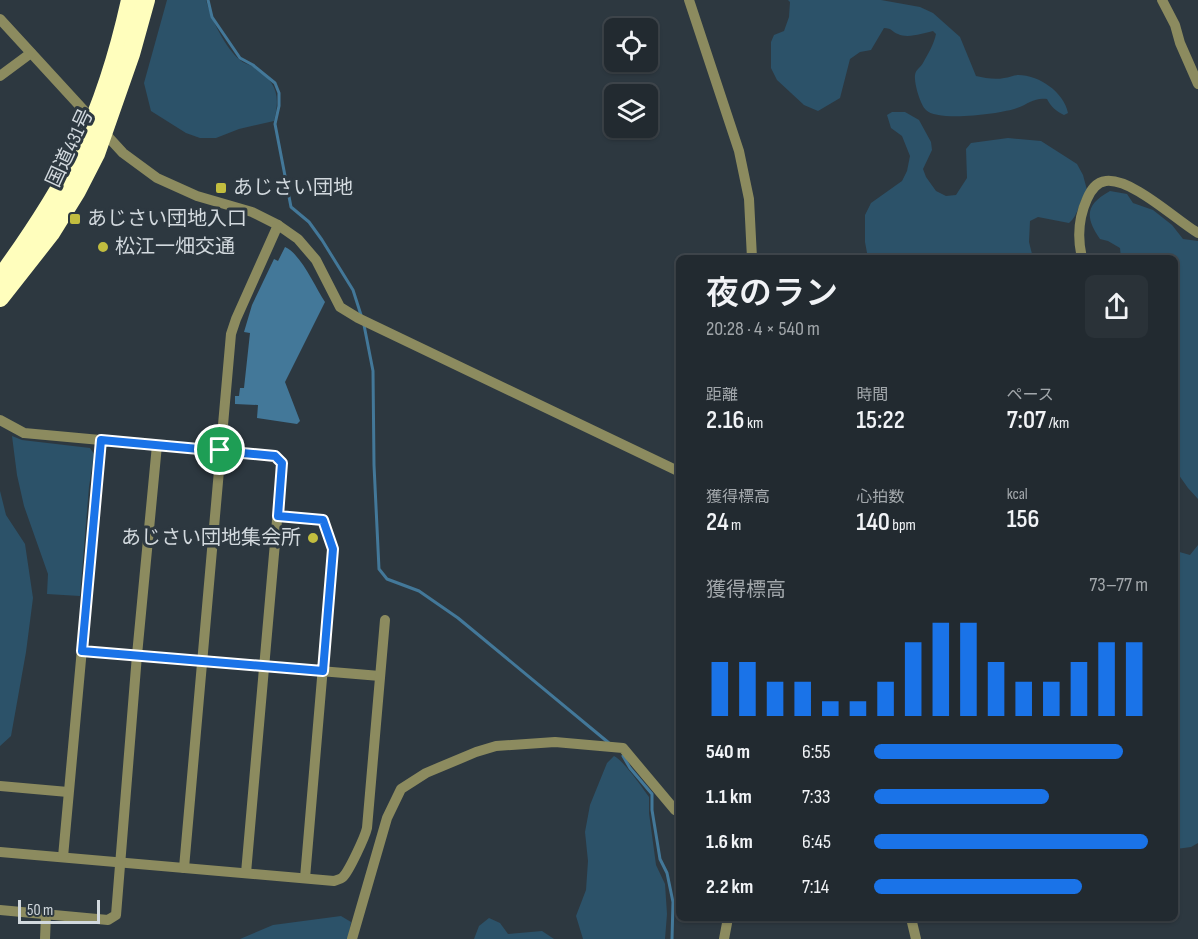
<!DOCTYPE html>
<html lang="ja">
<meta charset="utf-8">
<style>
body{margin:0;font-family:"Sofia Sans Condensed","Noto Sans JP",sans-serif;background:#2a3238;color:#f1f3f6;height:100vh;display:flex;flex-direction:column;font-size:22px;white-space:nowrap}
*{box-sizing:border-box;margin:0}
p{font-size:20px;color:#a2a7ab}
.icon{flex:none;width:33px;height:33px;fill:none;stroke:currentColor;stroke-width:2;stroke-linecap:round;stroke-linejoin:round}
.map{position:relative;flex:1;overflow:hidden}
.side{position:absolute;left:676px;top:255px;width:502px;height:666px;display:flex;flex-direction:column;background:#222a30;border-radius:9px;box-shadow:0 2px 4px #0004,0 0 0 2px #3f464c}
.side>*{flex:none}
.controls{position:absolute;left:604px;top:18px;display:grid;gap:12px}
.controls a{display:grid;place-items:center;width:54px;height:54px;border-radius:9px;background:#222a30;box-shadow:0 2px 4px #0004,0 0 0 2px #3f464c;font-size:30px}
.scale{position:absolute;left:18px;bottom:15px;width:82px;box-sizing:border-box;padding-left:6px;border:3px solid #d2d9de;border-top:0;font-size:16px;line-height:21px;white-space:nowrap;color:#d2d9de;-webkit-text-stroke:4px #2d3840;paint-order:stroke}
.pin{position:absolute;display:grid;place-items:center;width:51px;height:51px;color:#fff;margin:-26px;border:3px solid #fff;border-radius:50%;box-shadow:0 2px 6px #0007}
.round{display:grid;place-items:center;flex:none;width:63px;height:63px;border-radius:9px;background:#2a3238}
.headline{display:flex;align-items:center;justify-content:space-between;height:102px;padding:0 30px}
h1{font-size:33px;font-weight:600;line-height:45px}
.stats{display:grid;grid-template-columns:repeat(3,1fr);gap:9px;height:102px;padding:6px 30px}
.stats div{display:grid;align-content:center}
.stats b{font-size:26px;font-weight:600}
.stats small{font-size:16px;font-weight:400}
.stats p{font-size:16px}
.chart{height:168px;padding:12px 30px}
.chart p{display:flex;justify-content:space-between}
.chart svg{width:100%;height:108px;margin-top:6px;stroke:#1a73e8;stroke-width:6}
ul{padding:0 30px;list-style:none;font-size:20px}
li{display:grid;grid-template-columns:96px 72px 1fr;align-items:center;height:45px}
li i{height:15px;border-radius:8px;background:#1a73e8}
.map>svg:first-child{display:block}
.green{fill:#2c5269}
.water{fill:#437899}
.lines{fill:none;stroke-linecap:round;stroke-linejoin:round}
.stream{stroke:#437899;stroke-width:3}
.minor{stroke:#8c8b5f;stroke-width:10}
.highway{stroke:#fffebd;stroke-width:18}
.route-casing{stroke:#fff;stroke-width:12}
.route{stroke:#1a73e8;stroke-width:8}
.poi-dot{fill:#c2bd3f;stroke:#2d3840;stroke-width:2}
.labels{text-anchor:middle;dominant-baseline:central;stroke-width:6;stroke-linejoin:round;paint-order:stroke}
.street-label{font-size:20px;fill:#d2d9de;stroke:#2d3840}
.poi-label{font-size:20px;fill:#d2d9de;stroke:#2d3840;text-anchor:start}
</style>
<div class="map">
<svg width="1198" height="939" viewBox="0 0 1198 939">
<rect width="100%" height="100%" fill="#2d3840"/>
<g class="green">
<path d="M167,0H206C210,17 226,49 240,60C243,63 248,64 252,66C276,81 281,94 274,121L239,129L216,138H200L186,133L151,111L144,83Z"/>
<path d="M788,0H881L920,7L933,13L960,37L976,76C985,78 995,80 1004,78C1009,78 1013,75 1018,75C1039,75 1064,92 1068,113L1064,115C1056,111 1051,107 1047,99C1035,97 1028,104 1017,108C1001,114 937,122 926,110C920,104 914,83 915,75C916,69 920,68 923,63C928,54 934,44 936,34L933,31C923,33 908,39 898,34C892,32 892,28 884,28L871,50L860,52L850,59L840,98L818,111L804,105L777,80L771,68V42L774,35L784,31L789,17L790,2Z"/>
<path d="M892,112H905L919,120L931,142L932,150L923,169L926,177L936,191L946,196L956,195L967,178L966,149L971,143L1008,138L1041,141L1077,164L1083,175L1087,190C1079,200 1079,215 1069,223L1038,217L1030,221L1029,242L1033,258H868L865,242V215L871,203L902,181L907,171L910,156L902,136L891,128L887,115Z"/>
<path d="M1110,191L1127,194L1133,203L1153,210L1172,225L1183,239L1198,241V499L1188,488L1176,471V258H1121L1120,248L1108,241L1100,239C1085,217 1085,205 1110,191Z"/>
<polygon points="12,436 22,440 90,448 94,454 89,487 80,596 47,594 48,574 24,506 17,475"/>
<polygon points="0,491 6,515 25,544 33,598 26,652 11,736 0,746"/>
<polygon points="1198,545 1198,843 1191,847 1176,849 1176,551 1190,555"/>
<path d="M614,756C623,760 642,787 649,797V813L656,865L665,884L667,914L665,939H583L576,916L586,890L588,861L585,832L590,805L607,763Z"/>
<polygon points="341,916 351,922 348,939 231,939 240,939 273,925"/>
<polygon points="489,918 500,923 508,934 542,931 554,939 474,939 479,926"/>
</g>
<path class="water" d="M285,247C301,254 315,287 325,302L285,382L300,421L297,424L257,418L258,405L235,404V396H239L240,388H244L250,333L244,332L252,305L274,259L278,261Z"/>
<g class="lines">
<g class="stream">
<polyline points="208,0 212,17 240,58 253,65 275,83 279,93 279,106 275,124 291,207 309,222 322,240 353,290 361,315"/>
<polyline points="364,325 373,371 374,465 379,569 387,579 419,591 458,618 609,743"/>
<polyline points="623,756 630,768 652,794 652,810 660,859 667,873 673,902 672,939"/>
</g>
<g class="minor">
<polyline points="689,0 739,151 749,199 752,258"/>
<polyline points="1162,0 1175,25 1180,43 1198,84"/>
<polyline points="0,19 123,153 157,178 197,196 252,212 278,225 298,239 316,260 340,307 358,318 680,472"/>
<polyline points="0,76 31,53"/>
<path d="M1082,258C1077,237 1078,219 1087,199C1091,190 1096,182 1106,181C1132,178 1176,220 1198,233"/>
<polyline points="0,420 24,433 275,456 282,463 246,873"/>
<polyline points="278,516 323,520 333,549 305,878"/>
<polyline points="82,651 380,676"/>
<polyline points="0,786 68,792"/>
<path d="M0,852L334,881C337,880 341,879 343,877C349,871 365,837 367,828L385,620"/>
<polyline points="63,857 101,440"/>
<polyline points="184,868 231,334 236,319 278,225"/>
<polyline points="0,910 108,920 116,915 137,655 157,445"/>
<polyline points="911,918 916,939"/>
<polyline points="45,939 46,915"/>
<polyline points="352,939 387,818 401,789 426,773 476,752 496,746 555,742 623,748 675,810 680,812"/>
<polyline points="724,939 728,918"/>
</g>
<g class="highway">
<path d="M0,278C30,237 58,194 81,149C103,102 119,50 130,0"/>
<polyline points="0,298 51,233 77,191 96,154 131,54 146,0"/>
</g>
</g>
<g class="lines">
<g class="route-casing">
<polygon id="route" points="101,440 275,456 282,463 278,516 323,520 333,549 323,671 82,651"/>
</g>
<use href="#route" class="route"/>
</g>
<g class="poi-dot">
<rect x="215" y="182" width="12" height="12" rx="3"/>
<rect x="69" y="213" width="12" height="12" rx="3"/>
<circle cx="103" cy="247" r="6"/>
<circle cx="313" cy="538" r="6"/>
</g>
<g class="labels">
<g class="street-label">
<text transform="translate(70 148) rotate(-65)">国道431号</text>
</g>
<g class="poi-label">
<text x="233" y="188">あじさい団地</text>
<text x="87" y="219">あじさい団地入口</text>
<text x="115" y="247">松江一畑交通</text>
<text x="301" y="538" text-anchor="end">あじさい団地集会所</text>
</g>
</g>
</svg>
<div class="controls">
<a><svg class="icon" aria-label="locate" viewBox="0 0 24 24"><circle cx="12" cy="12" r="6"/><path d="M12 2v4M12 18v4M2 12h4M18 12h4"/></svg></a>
<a><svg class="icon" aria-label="layers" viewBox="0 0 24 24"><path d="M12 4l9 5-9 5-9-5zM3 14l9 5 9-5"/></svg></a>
</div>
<div class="scale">50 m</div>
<div class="pin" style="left:220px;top:450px;background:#1e9e55"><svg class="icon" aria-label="arrive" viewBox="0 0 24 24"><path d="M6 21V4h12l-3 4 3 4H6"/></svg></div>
<section class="side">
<div class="headline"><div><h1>夜のラン</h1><p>20:28 · 4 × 540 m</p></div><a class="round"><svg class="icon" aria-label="share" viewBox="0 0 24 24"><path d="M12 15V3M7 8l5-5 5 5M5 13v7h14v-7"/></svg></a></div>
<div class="stats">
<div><p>距離</p><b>2.16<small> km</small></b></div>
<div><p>時間</p><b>15:22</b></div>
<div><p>ペース</p><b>7:07<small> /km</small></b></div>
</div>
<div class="stats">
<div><p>獲得標高</p><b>24<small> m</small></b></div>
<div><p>心拍数</p><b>140<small> bpm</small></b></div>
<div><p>kcal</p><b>156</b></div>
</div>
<div class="chart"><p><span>獲得標高</span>73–77 m</p>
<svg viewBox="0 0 160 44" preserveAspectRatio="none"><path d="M5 44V22M15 44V22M25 44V30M35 44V30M45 44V38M55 44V38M65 44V30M75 44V14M85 44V6M95 44V6M105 44V22M115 44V30M125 44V30M135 44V22M145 44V14M155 44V14"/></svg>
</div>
<ul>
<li><b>540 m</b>6:55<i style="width:91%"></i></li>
<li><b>1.1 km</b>7:33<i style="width:64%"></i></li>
<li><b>1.6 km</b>6:45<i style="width:100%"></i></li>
<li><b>2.2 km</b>7:14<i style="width:76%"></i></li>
</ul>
</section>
</div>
